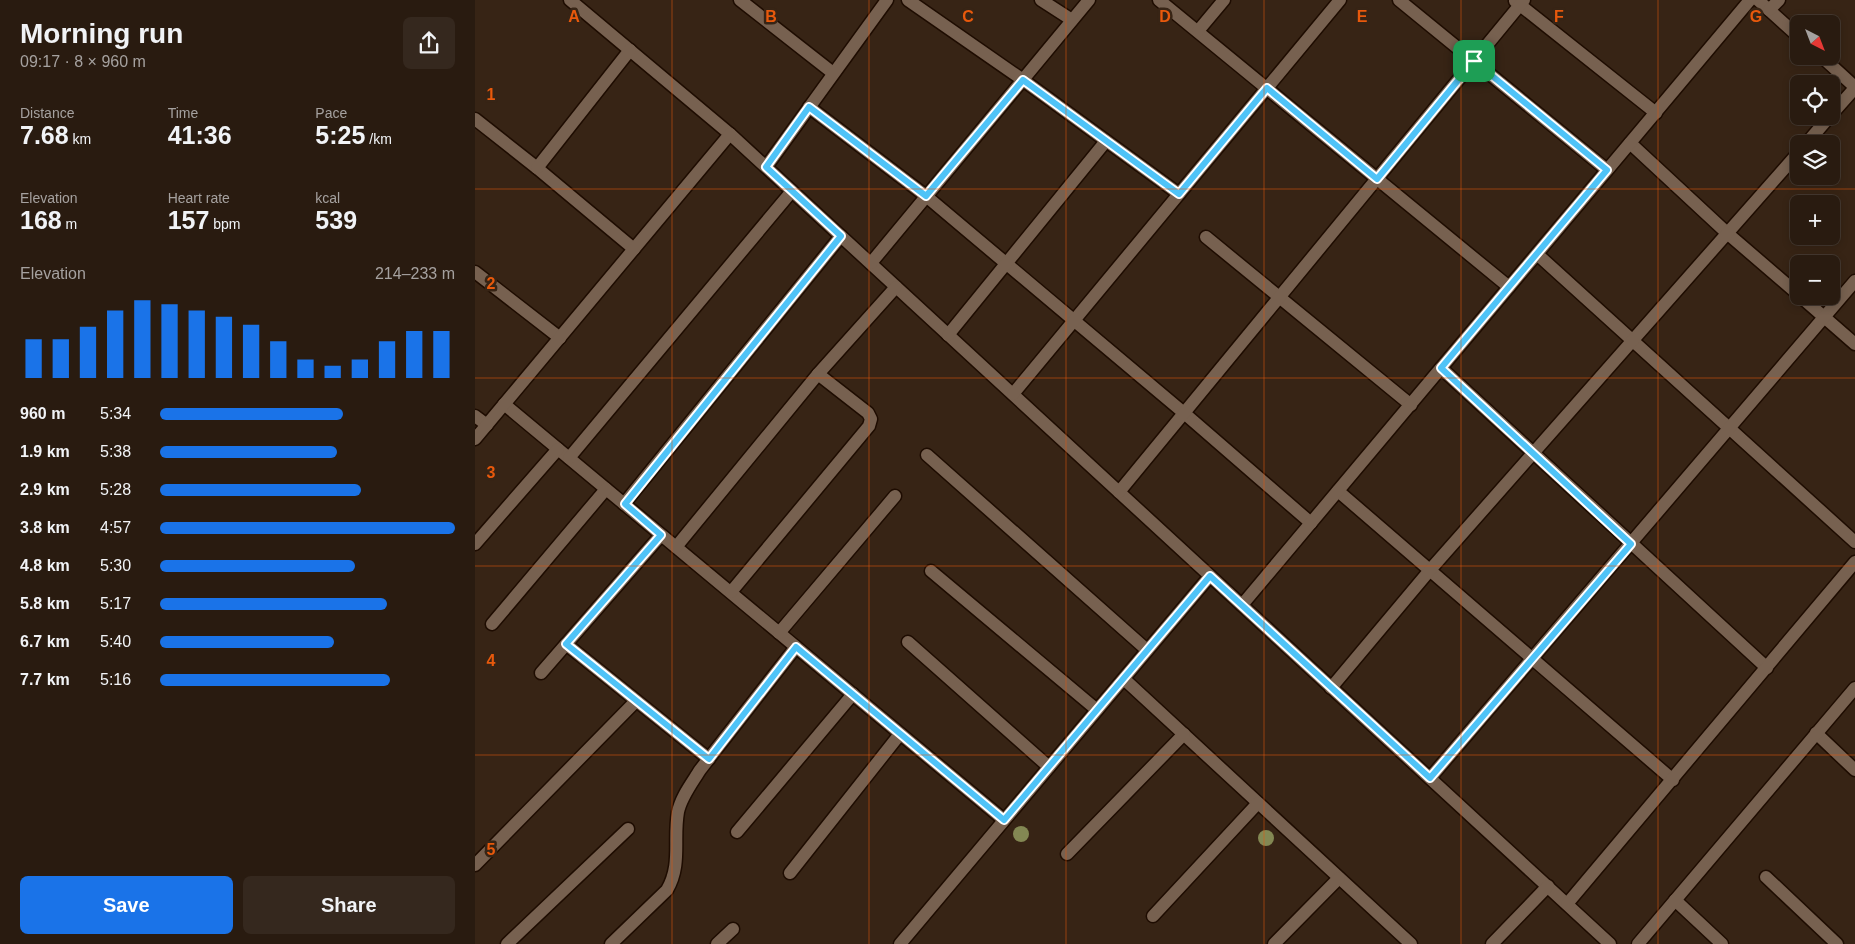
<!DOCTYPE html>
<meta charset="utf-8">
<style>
body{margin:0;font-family:Arial,sans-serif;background:#35281e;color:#f1f3f6;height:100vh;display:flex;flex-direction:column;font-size:19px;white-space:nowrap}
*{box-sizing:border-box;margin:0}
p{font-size:16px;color:#a5a19f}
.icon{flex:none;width:28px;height:28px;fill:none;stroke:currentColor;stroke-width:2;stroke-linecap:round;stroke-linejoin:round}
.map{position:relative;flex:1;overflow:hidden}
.side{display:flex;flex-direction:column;background:#291b10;width:475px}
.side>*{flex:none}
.needle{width:32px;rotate:138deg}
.buttons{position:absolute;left:1315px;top:15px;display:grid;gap:10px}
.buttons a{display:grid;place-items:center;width:50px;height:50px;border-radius:8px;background:#291b10;box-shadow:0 2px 8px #0003,0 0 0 1px #453930;font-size:25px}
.pin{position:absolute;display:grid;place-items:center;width:42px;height:42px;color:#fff;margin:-21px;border-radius:10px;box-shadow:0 2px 8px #0006}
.round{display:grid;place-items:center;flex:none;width:52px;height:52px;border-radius:8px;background:#35281e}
.headline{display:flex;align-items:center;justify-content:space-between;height:85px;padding:0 20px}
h1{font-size:28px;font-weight:800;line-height:38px}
.metrics{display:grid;grid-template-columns:repeat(3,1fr);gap:8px;height:85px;padding:5px 20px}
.metrics div{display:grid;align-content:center}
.metrics b{font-size:25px;font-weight:800}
.metrics small{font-size:14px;font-weight:400}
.metrics p{font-size:14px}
.chart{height:140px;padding:10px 20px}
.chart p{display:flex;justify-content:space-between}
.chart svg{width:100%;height:90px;margin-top:5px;stroke:#1a73e8;stroke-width:6}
.cta{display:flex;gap:10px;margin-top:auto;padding:10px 20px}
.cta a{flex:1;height:58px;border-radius:8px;background:#1a73e8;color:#fff;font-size:20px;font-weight:800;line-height:58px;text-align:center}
.cta a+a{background:#35281e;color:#f1f3f6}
ul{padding:0 20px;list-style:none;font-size:16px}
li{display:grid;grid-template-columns:80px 60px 1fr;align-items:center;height:38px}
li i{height:12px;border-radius:6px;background:#1a73e8}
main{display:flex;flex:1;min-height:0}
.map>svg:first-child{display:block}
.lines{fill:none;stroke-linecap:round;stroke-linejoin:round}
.street-casing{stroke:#1e0c01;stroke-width:15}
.street{stroke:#776150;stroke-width:12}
.tree{fill:#838853}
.route-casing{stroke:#fff;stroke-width:10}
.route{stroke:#4fc3f7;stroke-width:6}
.grid{fill:none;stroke:#e8590c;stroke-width:1;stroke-opacity:0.55}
.grid-label{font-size:16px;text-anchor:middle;font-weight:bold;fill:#e8590c;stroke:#372415;stroke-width:5;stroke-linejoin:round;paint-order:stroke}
</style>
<main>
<section class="side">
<div class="headline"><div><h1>Morning run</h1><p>09:17 · 8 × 960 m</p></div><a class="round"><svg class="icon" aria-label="share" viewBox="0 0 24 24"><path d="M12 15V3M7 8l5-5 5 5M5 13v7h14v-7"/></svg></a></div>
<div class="metrics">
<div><p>Distance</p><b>7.68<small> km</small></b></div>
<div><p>Time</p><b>41:36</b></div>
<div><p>Pace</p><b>5:25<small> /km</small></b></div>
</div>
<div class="metrics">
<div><p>Elevation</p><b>168<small> m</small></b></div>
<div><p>Heart rate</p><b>157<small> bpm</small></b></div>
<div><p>kcal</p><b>539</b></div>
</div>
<div class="chart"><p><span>Elevation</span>214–233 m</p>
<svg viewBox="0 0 160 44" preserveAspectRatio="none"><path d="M5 44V25M15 44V25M25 44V19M35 44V11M45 44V6M55 44V8M65 44V11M75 44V14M85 44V18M95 44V26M105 44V35M115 44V38M125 44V35M135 44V26M145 44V21M155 44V21"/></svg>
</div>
<ul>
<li><b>960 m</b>5:34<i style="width:62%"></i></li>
<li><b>1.9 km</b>5:38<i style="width:60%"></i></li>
<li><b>2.9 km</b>5:28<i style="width:68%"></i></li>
<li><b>3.8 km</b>4:57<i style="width:100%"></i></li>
<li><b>4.8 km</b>5:30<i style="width:66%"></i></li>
<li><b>5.8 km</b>5:17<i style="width:77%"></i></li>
<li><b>6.7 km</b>5:40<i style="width:59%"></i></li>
<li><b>7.7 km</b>5:16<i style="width:78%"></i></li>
</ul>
<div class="cta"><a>Save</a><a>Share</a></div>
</section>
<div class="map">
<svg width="1380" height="944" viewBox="0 0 1380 944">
<rect width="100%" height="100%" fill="#372415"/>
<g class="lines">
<g class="street-casing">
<g id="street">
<polyline points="95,0 255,134 1135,944"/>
<polyline points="265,0 358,73"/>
<polyline points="433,0 548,80 704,194"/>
<polyline points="566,0 597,20"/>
<polyline points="684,0 1034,287"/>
<polyline points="924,0 1132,170"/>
<polyline points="1283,0 1324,37"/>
<polyline points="1040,1 1181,113"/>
<polyline points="1294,10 1304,0"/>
<polyline points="723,31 749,0"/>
<polyline points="1346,56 1380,87"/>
<polyline points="334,107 451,196 709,413 836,523"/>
<polyline points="1356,115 1380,88"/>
<polyline points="0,119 62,168 159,249"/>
<polyline points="1155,143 1252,233 1324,295"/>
<polyline points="1331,144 1355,116"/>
<polyline points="291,167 412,0"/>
<polyline points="62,168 155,50"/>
<polyline points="731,237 936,405"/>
<polyline points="1062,254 1380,542"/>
<polyline points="396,263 614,0"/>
<polyline points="0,272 85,338"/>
<polyline points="1325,296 1380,344"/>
<polyline points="473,335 631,141"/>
<polyline points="966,368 1292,668"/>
<polyline points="538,394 865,0"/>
<polyline points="29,404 529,820"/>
<polyline points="0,416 12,425"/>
<polyline points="0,439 255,134"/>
<polyline points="452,455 672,650"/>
<polyline points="94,458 317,191"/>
<polyline points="863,491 1198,780"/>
<polyline points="644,492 1049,0"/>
<polyline points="149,504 366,236"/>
<polyline points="0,544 83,449"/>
<polyline points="201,547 343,374 421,287"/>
<polyline points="456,571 622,710"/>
<polyline points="256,592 394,426 396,419 393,413 343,374"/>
<polyline points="767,605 1275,0"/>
<polyline points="17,624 131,489"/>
<polyline points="304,633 420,496"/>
<polyline points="433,642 574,767"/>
<polyline points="91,644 234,759"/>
<polyline points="66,673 186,535"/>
<polyline points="649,679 936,944"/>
<polyline points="856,688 955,570 1324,152"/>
<polyline points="1341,733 1380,770"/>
<polyline points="955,778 1380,281"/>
<polyline points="262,832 378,694"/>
<polyline points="592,854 709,734"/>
<polyline points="0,865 161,701"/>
<polyline points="315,873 425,734"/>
<polyline points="1291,877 1362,944"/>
<polyline points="1200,900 1247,944"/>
<polyline points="1092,904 1380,562"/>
<polyline points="678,916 783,803"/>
<polyline points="32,944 153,829"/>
<path d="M136,944L192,890C207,864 198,840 203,812C206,797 217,783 225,770L321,647"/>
<polyline points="242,944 258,929"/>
<polyline points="425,944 735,576"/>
<polyline points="799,944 864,878"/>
<polyline points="1017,944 1073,886"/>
<polyline points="1163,944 1380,688"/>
</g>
</g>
<use href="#street" class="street"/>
</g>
<g class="tree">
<circle cx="546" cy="834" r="8"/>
<circle cx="791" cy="838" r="8"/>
</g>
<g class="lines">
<g class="route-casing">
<polygon id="route" points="999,61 1132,170 966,368 1156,544 955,778 735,576 529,820 321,647 234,759 91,644 186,535 150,504 366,236 291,167 334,107 451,196 548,80 704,194 792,88 902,179"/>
</g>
<use href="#route" class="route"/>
</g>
<path class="grid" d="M197,0V944M394,0V944M591,0V944M789,0V944M986,0V944M1183,0V944M0,189H1380M0,378H1380M0,566H1380M0,755H1380"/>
<g class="grid-label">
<text x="99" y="22">A</text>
<text x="296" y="22">B</text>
<text x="493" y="22">C</text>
<text x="690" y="22">D</text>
<text x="887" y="22">E</text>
<text x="1084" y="22">F</text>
<text x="1281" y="22">G</text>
<text x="16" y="100">1</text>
<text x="16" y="289">2</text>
<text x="16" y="478">3</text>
<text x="16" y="666">4</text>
<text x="16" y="855">5</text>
</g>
</svg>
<div class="buttons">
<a><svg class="needle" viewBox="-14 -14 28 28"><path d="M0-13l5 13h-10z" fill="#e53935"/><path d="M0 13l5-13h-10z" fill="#a5a19f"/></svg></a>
<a><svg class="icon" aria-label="locate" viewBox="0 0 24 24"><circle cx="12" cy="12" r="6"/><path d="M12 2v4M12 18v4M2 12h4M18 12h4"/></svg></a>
<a><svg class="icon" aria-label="layers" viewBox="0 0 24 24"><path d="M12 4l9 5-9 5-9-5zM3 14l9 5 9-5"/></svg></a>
<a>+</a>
<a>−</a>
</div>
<div class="pin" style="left:999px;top:61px;background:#1e9e55"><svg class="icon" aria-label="arrive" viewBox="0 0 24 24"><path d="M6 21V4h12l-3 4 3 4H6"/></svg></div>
</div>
</main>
